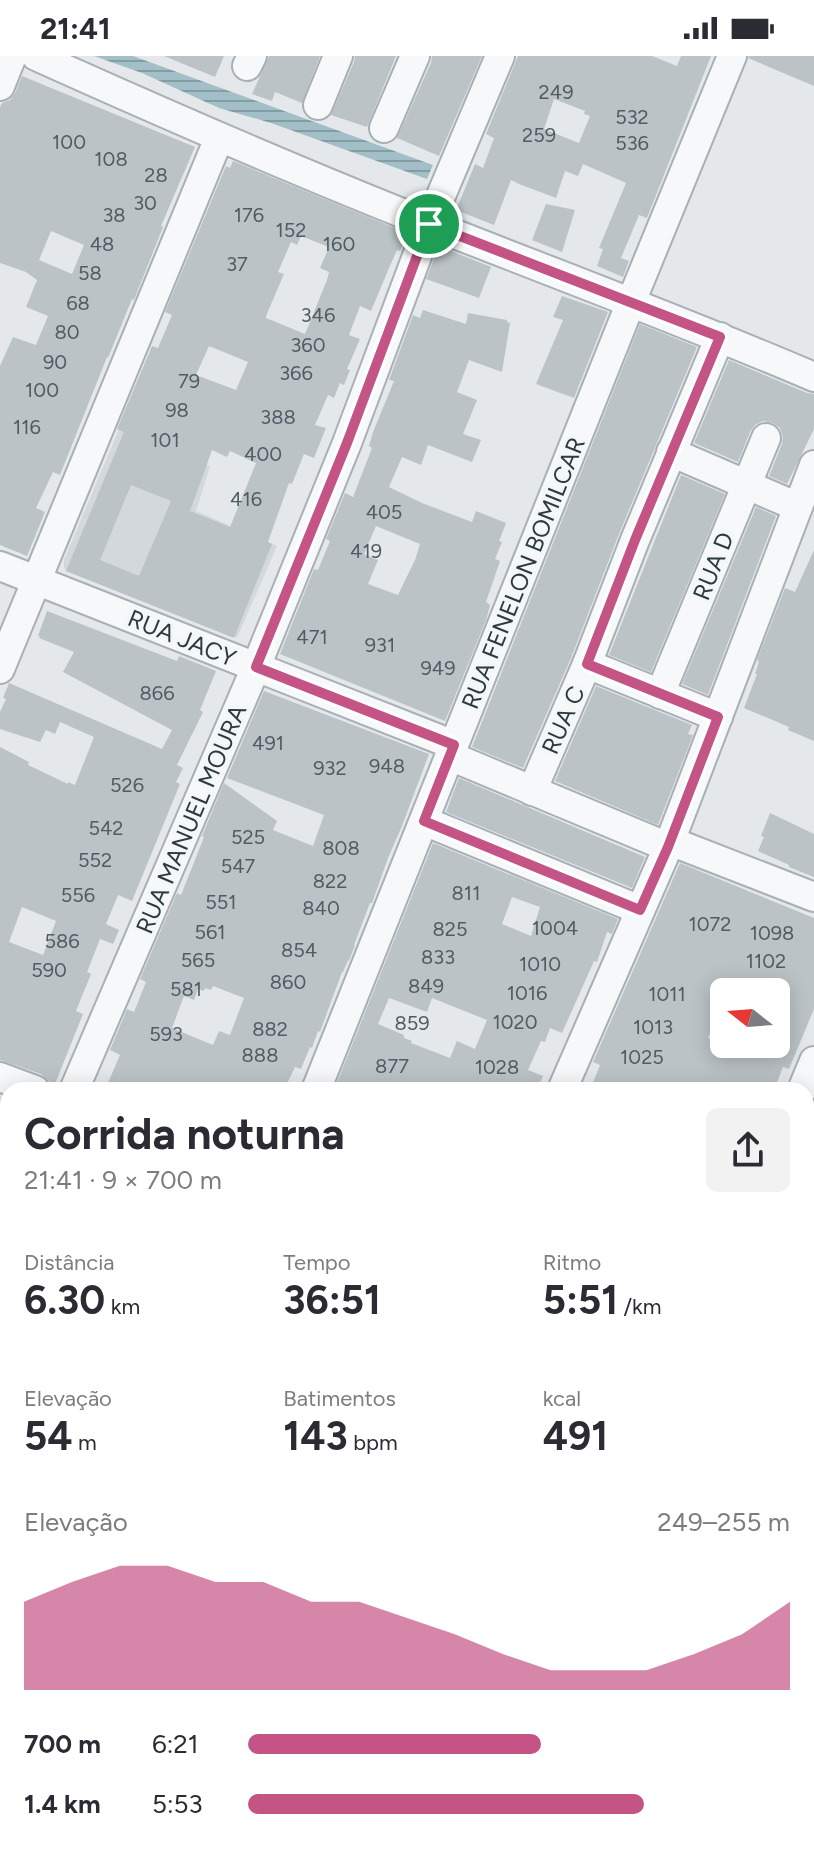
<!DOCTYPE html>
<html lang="pt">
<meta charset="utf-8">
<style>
body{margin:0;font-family:Figtree,sans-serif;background:#f2f2f3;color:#2b2b33;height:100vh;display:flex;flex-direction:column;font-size:30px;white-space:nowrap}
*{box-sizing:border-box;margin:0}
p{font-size:26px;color:#7c7c81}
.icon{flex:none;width:44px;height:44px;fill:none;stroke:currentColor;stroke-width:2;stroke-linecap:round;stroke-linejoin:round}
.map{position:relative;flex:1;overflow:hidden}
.sheet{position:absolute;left:0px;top:1026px;width:814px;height:770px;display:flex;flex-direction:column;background:#fff;border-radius:24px 24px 0 0;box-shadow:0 4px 20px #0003}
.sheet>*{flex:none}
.needle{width:52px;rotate:287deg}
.fabs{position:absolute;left:710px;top:922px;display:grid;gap:16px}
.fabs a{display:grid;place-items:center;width:80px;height:80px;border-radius:12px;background:#fff;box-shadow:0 4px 20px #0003;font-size:40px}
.pin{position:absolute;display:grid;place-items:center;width:68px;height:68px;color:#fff;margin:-34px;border:4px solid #fff;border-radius:50%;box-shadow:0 2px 8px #0007}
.round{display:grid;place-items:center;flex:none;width:84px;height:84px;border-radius:12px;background:#f2f2f3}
.head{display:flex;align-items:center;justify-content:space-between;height:136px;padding:0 24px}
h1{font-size:44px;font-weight:700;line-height:60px}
.stats{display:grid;grid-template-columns:repeat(3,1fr);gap:12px;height:136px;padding:8px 24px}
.stats div{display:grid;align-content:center}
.stats b{font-size:40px;font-weight:700}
.stats small{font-size:22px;font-weight:400}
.stats p{font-size:22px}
.chart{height:224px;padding:16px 24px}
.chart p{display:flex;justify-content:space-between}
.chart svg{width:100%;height:144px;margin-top:8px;fill:#c45486;opacity:.7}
ul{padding:0 24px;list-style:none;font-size:26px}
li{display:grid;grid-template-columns:128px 96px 1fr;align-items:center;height:60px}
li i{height:20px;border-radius:10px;background:#c45486}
.status{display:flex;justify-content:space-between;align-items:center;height:56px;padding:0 40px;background:#fff;direction:ltr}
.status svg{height:22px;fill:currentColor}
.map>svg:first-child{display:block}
.built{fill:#d2d8dc}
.water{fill:url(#water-rules)}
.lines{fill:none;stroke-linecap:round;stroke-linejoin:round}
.stream{stroke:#a2bfc7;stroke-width:6}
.building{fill:#bbc3c7;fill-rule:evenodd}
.minor-casing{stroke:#a9b0b5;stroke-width:32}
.major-casing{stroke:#a4b0b5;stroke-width:40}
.minor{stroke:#f6f8f9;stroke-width:28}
.major{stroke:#fff;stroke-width:36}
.route-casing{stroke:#fff;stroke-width:16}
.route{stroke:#c45486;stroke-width:10}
.labels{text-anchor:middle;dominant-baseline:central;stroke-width:7;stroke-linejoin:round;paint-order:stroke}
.number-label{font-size:20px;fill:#505c63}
.street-label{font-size:24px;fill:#2d3a42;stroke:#f3f7f8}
</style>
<div class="status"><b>21:41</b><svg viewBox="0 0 49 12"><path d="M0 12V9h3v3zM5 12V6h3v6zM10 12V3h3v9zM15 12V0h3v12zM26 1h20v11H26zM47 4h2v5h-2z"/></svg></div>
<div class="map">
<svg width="814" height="1795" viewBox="0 0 814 1795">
<defs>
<pattern id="water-rules" width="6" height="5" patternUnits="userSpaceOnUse" patternTransform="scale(2)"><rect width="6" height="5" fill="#a2bfc7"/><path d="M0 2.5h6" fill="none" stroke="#849ca3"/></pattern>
</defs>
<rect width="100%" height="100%" fill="#e4e8eb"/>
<polygon class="built" points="119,373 210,410 196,455 277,490 237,582 66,515 64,512 64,504"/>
<polygon class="water" points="94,0 133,0 433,109 427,123 271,67 219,52 142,17"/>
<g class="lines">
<polyline class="stream" points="131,1795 131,1788"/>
</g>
<g class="building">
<polygon points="164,0 224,0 215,21"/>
<polygon points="269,0 320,0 302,47 275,36 272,45 252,38"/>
<polygon points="355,0 396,0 367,71 331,59 354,6"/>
<polygon points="432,0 482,0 439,100 397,82 431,7"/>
<path d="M518,0H652L677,10L681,0H711L647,162L639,159L621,202L629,205L623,221L597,210L603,193L599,192L626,127L583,108L578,120L565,115L556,142L519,128L511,124L494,169L456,154L475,108L483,112L494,82L486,78ZM554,43L585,55L584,58L590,60L579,87L544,73Z"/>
<polygon points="749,0 814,0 814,30 748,2"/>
<path d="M22,20L195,91L161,170L163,171L134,244L132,243L108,302L107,301L60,419L53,416L36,452L45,456L27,500L0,489V310L13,281L36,289L48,260L26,251L37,224L26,216L0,207V51L2,47L10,44L15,37ZM51,175L84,189L72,218L39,204Z"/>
<path d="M233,105L407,177L400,195L397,194L389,212L371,255L360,250L349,279L360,283L347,313L350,314L344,329L340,327L334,342L328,339L315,369L326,372L314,402L304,398L292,428L289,427L268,486L272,488L234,582L66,515L124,376L117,373L152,290L158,292L172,259L165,256L226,110L230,112ZM301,180L329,191L320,212L329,216L327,224L305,278L266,262V260L284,218L278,216L291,186L297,189ZM209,290L248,306L236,334L196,319ZM212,394L227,401L230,395L256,407L230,471L190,455ZM131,429L171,445L139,520L100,504Z"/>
<polygon points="546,148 575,154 562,196 532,184"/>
<polygon points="439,190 491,211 479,242 426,223"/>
<polygon points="562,240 608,256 574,342 536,328 563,264 553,261"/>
<path d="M423,254L466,268L468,257L507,264V266L510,267L502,316L469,304L457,336L477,344L463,378L481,384L472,406L428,389L421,409L402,401L389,431L422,447L472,466L476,455L506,467L499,485L502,486L495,503L500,505L486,546L490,549L486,564L445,665L280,598L314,513L318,514L330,485L326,483L345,437L353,441L372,392L369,390L373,376L394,325L389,324L413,259L420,262ZM376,470L420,488L415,504L398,539L368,528L378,504L364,498Z"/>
<polygon points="640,268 697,291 619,478 571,602 523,712 472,691"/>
<polygon points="729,304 807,337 814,338 814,373 787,428 769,420 782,388 783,381 780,372 773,367 763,365 755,369 750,376 738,406 694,387"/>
<polygon points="681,419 725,438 651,616 609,599"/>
<polygon points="756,451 776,460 708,639 682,628"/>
<polygon points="814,494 814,685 788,674 789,671 744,652 757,618 755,618 759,605 757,604 785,532 795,536"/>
<path d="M47,555L177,605L179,600L216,615L200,654L203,656L177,709L183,712L176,726L180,728L132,845L118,839L106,868L119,874L113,888L100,883L87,916L91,918L76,955L83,958L55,1028L49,1025L41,1018L0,1004V691L29,706L28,709L68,728V726L75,729L94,681L60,666L55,678L46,674L40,686L0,673V656L6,643L3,642L9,627L162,693L172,674L63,616L74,596L39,582L40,580H38ZM22,851L56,865L43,899L9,886Z"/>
<polygon points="596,630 692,669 688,678 693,679 658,769 555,725"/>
<path d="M264,635L429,698L402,770L388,802L372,847H370L354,889H355L349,905L348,904L343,916H342L320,976L318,975L312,992L310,991L301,1013L295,1011L284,1034H105L120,999L110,994L127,953L134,956L146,926L140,923L177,837L181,839L204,781L202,780L224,727L277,765L273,774L313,790L324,759L227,722ZM213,930L244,942L230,979L219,975L213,989L172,972L184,940L194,944L198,933L204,935L205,932L211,934Z"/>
<polygon points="459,722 645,801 632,832 446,756"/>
<polygon points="770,757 814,778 814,821 789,811 789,809 758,795 764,781 761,780"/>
<path d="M433,787L618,863L612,878L607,876L597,906L594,905L562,977L550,972L545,986L541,985L528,1014L543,1020L537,1034H334ZM512,841L540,851L531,880L502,868ZM389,942L427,956L432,942L487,964L475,993L457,985L450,1002L411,987L412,985L404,982V979L378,968Z"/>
<path d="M680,807L814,862V953L789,1013L783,1011L774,1034H590L600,1009L593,1006ZM724,936H776V988H724L708,982L724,942Z"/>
</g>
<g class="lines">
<g class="minor-casing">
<g id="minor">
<path d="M36,0C167,59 298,116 432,169C559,219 688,267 814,321"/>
<polyline points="247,10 252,0"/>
<polyline points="0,30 12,0"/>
<polyline points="318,49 338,0"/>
<polyline points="384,72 415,0"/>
<polyline points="671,396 798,451"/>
<polyline points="0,510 454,689"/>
<polyline points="587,608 718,661"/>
<polyline points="0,613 219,82"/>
<polyline points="660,638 766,382"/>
<polyline points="450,700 668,791"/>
<polyline points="532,735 587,608 635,484 720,281"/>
<polyline points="424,765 640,854"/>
<polyline points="670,785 814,841"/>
<polyline points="0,1021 35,1034"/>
<polyline points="74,1034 256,611 347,387 429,168 500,0"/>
<polyline points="316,1034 631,246 732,0"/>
<polyline points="562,1034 668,791 814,409"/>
<polyline points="802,1034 814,1005"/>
<polyline points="0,1210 8,1191"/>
<polyline points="806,1358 814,1361"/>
<polyline points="806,1612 814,1593"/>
<polyline points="494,1788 505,1795"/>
<polyline points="736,1795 738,1788"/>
<polyline points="759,1795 762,1788"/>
</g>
</g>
<g class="major-casing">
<g id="major">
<polyline points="0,1589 8,1590"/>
<polyline points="0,1623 8,1623"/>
<polyline points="806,1632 814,1632"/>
<polyline points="806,1668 814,1668"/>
</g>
</g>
<use href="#minor" class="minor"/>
<use href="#major" class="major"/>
</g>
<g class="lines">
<g class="route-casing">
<polygon id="route" points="429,168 720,281 635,484 587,608 718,661 668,791 640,854 424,765 454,689 256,611 347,387"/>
</g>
<use href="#route" class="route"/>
</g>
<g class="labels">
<g class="number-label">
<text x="556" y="36">249</text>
<text x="632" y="61">532</text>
<text x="539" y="79">259</text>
<text x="69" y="86">100</text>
<text x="632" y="87">536</text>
<text x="111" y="103">108</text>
<text x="156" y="119">28</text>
<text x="145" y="147">30</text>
<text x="114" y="159">38</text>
<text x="249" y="159">176</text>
<text x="291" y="174">152</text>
<text x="102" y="188">48</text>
<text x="339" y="188">160</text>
<text x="237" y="208">37</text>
<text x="90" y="217">58</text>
<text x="78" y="247">68</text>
<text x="318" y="259">346</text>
<text x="67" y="276">80</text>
<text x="308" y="289">360</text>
<text x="55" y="306">90</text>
<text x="296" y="317">366</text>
<text x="189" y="325">79</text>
<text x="42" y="334">100</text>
<text x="177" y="354">98</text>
<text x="278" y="361">388</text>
<text x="27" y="371">116</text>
<text x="165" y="384">101</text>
<text x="263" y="398">400</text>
<text x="246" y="443">416</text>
<text x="384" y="456">405</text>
<text x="366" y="495">419</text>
<text x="312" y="581">471</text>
<text x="380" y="589">931</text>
<text x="438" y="612">949</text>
<text x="157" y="637">866</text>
<text x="268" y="687">491</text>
<text x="387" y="710">948</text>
<text x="330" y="712">932</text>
<text x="127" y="729">526</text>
<text x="106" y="772">542</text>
<text x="248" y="781">525</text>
<text x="341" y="792">808</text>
<text x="95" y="804">552</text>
<text x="238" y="810">547</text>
<text x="330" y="825">822</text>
<text x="466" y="837">811</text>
<text x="78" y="839">556</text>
<text x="221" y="846">551</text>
<text x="321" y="852">840</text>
<text x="710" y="868">1072</text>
<text x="555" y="872">1004</text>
<text x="450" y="873">825</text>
<text x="210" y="876">561</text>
<text x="772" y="877">1098</text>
<text x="62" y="885">586</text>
<text x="299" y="894">854</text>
<text x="438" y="901">833</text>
<text x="198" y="904">565</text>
<text x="766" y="905">1102</text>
<text x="540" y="908">1010</text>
<text x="49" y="914">590</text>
<text x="288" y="926">860</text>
<text x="426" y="930">849</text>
<text x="186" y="933">581</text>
<text x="527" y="937">1016</text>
<text x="667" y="938">1011</text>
<text x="515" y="966">1020</text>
<text x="412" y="967">859</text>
<text x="653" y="971">1013</text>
<text x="270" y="973">882</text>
<text x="166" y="978">593</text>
<text x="260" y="999">888</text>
<text x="642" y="1001">1025</text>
<text x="392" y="1010">877</text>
<text x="497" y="1011">1028</text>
</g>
<g class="street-label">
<text transform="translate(713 510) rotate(-68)">RUA D</text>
<text transform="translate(523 517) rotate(-68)">RUA FENELON BOMILCAR</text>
<text transform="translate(182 582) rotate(22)">RUA JACY</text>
<text transform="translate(563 664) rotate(-66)">RUA C</text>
<text transform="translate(191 763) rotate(-67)">RUA MANUEL MOURA</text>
</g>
</g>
</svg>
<div class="fabs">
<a><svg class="needle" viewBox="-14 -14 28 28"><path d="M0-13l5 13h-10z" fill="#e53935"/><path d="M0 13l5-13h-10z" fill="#7c7c81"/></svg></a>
</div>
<div class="pin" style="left:429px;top:168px;background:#1e9e55"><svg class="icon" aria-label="arrive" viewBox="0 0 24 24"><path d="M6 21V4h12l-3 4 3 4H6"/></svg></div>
<section class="sheet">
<div class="head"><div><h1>Corrida noturna</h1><p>21:41 · 9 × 700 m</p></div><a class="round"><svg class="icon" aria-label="share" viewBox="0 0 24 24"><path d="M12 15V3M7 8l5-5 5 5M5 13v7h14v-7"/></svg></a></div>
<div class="stats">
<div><p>Distância</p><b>6.30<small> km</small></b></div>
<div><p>Tempo</p><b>36:51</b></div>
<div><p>Ritmo</p><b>5:51<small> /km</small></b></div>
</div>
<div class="stats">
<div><p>Elevação</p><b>54<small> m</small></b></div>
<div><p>Batimentos</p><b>143<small> bpm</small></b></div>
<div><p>kcal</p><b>491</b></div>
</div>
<div class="chart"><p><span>Elevação</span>249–255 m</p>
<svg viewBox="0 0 160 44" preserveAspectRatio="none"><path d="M0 44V17L10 11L20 6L30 6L40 11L50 11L60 17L70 17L80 22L90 27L100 33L110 38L120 38L130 38L140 33L150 27L160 17V44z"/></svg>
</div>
<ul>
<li><b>700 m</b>6:21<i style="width:54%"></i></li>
<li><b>1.4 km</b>5:53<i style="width:73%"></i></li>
</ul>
</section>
</div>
